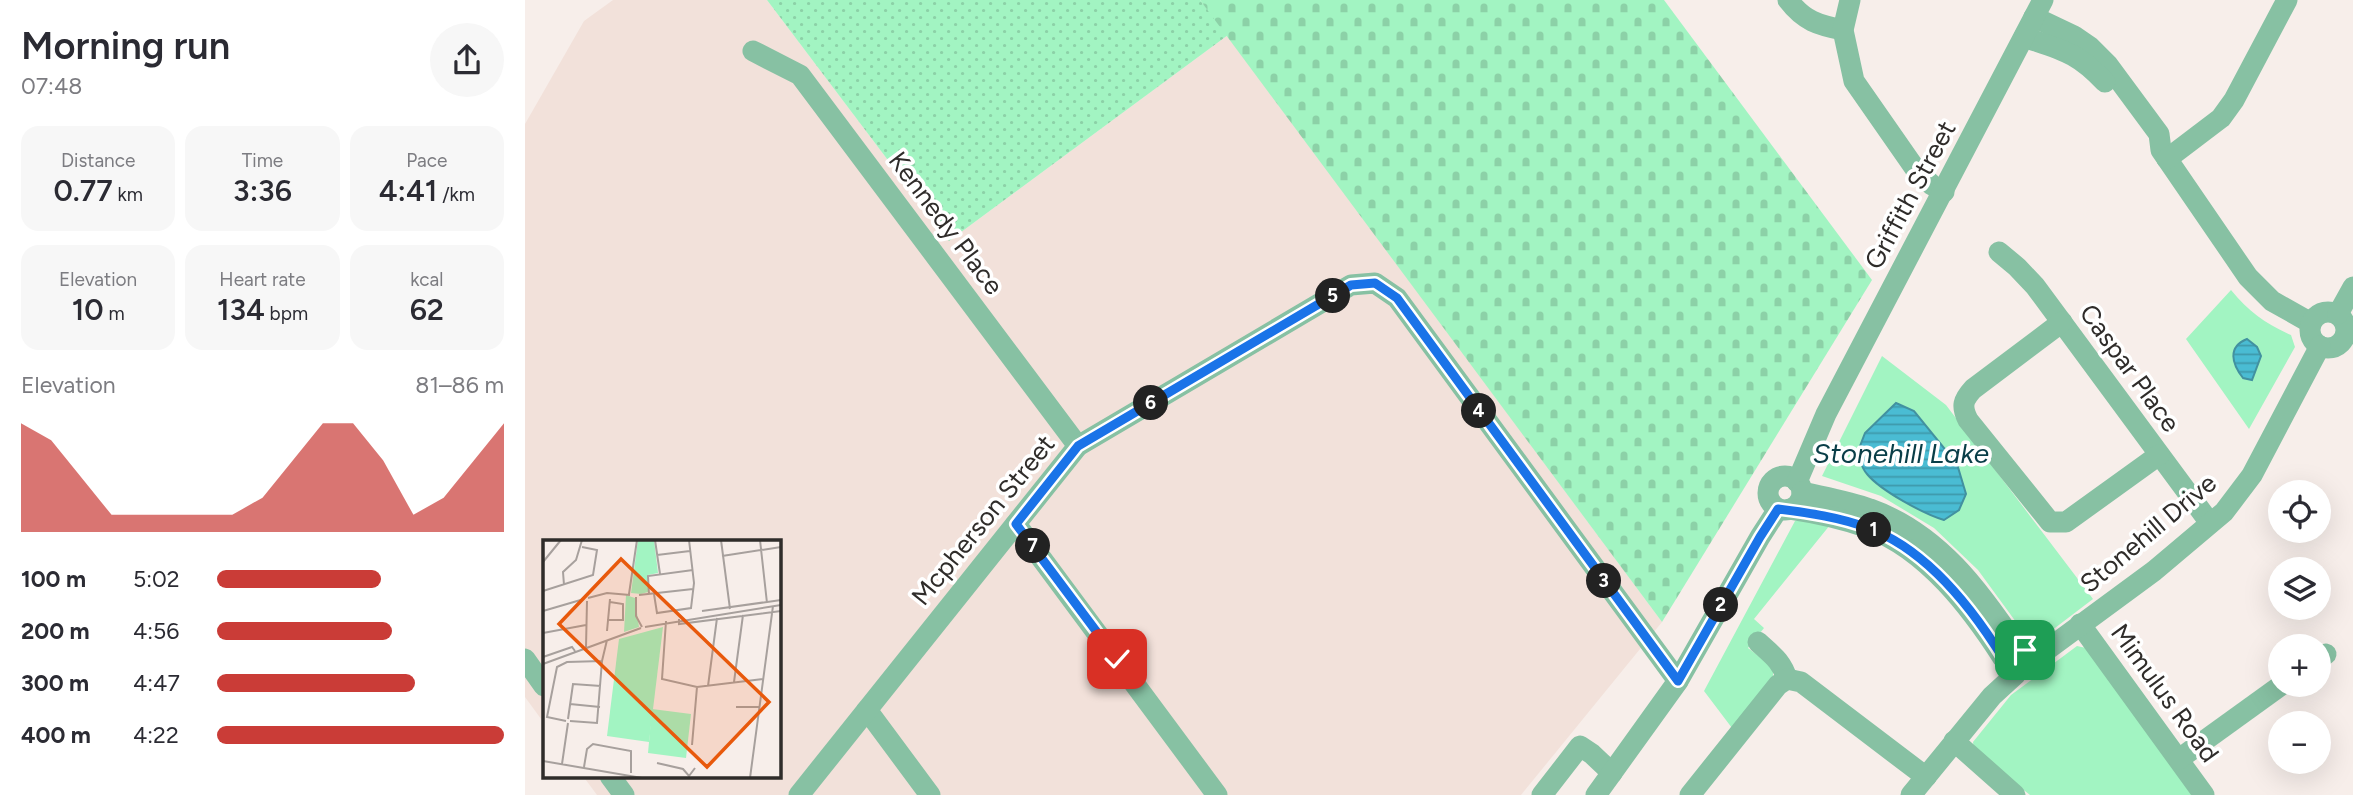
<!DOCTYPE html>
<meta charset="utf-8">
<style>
body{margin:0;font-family:Figtree,sans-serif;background:#f7f7f7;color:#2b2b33;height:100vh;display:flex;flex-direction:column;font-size:26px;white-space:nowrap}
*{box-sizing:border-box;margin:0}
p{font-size:23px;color:#7c7c81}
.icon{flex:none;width:38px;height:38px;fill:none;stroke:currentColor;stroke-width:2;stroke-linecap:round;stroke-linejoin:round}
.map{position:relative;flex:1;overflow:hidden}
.side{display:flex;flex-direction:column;background:#fff;width:525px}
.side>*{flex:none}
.controls{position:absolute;left:1743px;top:480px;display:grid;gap:14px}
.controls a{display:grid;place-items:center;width:63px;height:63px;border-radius:50%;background:#fff;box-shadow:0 7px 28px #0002;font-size:35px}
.pin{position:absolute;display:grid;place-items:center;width:60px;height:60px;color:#fff;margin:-30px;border-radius:14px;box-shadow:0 4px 10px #0006}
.km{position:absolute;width:35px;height:35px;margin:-18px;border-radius:50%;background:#222;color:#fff;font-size:19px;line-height:35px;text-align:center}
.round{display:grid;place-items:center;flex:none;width:74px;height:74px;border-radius:37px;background:#f7f7f7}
.overview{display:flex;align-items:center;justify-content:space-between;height:119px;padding:0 21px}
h1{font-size:38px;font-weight:600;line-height:52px}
.stats{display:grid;grid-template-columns:repeat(3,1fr);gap:10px;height:119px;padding:7px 21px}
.stats div{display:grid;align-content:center;border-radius:18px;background:#f7f7f7;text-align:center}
.stats b{font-size:30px;font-weight:600}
.stats small{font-size:19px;font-weight:400}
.stats p{font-size:19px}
.chart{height:196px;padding:14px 21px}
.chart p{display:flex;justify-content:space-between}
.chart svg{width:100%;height:126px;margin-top:7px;fill:#ca3c37;opacity:.7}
ul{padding:0 21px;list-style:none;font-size:23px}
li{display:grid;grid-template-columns:112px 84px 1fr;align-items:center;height:52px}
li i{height:18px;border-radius:9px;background:#ca3c37}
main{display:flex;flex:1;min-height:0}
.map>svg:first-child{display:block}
.built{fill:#f2e1da}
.grass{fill:url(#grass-dots)}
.cemetery{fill:url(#cemetery-stones)}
.green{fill:#a2f4c2}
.water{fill:url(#water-rules);stroke:#4291a0;stroke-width:2}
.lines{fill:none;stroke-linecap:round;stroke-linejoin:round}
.minor{stroke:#87c1a3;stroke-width:21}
.route-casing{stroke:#fff;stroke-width:14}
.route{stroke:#1a73e8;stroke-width:9}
.labels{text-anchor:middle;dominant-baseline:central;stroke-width:7;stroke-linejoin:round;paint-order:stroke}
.street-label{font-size:26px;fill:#2f2c2a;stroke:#fff}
.water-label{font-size:28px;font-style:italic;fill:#093e48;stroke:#fff}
.inset-road{fill:none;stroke:#a7a09d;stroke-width:2}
.view{fill:#e8590c;fill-opacity:0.15;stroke:#e8590c;stroke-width:3.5}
.inset-edge{fill:none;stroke:#2f2c2a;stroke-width:3.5}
</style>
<main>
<section class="side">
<div class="overview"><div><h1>Morning run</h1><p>07:48</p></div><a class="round"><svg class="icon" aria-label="share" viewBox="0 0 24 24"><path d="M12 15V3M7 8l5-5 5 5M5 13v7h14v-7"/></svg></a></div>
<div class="stats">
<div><p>Distance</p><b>0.77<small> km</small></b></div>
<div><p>Time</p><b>3:36</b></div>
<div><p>Pace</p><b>4:41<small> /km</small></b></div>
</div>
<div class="stats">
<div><p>Elevation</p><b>10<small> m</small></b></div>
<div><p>Heart rate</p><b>134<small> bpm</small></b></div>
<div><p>kcal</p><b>62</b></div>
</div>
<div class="chart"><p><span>Elevation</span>81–86 m</p>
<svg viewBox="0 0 160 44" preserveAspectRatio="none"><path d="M0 44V6L10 12L20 25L30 38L40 38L50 38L60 38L70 38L80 32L90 19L100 6L110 6L120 19L130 38L140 32L150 19L160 6V44z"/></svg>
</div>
<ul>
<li><b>100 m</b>5:02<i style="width:57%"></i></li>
<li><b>200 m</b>4:56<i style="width:61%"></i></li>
<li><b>300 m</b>4:47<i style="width:69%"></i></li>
<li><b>400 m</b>4:22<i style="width:100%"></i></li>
</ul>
</section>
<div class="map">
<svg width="1828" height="795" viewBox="0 0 1828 795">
<defs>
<pattern id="grass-dots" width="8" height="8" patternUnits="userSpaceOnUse" patternTransform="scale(1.75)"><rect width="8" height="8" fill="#a2f4c2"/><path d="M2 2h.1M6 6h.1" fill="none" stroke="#8cd1a7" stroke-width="1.8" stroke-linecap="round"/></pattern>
<pattern id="cemetery-stones" width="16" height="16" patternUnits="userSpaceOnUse" patternTransform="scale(1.75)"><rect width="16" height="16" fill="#a2f4c2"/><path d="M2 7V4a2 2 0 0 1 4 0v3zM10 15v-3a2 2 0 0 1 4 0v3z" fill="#8cd1a7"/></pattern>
<pattern id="water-rules" width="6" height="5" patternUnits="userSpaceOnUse" patternTransform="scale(1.75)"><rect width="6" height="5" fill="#4abcd3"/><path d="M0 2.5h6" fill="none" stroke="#3e99ab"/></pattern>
</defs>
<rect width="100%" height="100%" fill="#f7eeea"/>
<polygon class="built" points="88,0 242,0 424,241 703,35 1137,622 996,795 72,795 58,776 254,776 254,541 19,541 19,723 0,697 0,124 59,21"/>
<polygon class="grass" points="242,0 675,0 703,35 424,241"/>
<polygon class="cemetery" points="675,0 1139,0 1347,280 1137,622"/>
<g class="green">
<path d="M1706,290C1724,312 1741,324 1766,335L1770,347L1724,429L1661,339Z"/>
<polygon points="1357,356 1421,405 1568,599 1526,631 1499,633 1453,570 1409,528 1356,496 1297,476"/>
<polygon points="1285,519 1305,525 1229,619 1239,628 1223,648 1248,667 1248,676 1207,728 1179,691 1270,521"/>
<polygon points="1552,646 1561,648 1667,795 1505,795 1449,750 1448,742 1486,695"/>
</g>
<g class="water">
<path d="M1722,339L1732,347L1736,356L1727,380L1718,378C1707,364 1702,347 1722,339Z"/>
<path d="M1371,403L1389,411L1432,464L1441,494L1434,510L1419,520C1399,514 1356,491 1342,474C1337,469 1335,460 1332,454L1340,433Z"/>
</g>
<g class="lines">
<g class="minor">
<path d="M1263,0C1279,21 1293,25 1318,30"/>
<polyline points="1325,0 1318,30 1329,81 1391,170 1407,185 1419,192"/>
<polyline points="1509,17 1549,36 1565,47 1583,65 1634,134 1636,150 1723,277 1747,301 1786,323"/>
<path d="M1499,37C1537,50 1552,52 1580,82"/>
<polyline points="228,51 275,75 553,446"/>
<polyline points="1642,159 1696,118 1709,100 1762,0"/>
<polyline points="1474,252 1492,267 1510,286 1685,523"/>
<circle cx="1803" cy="330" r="18"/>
<polyline points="1813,314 1828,287"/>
<path d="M1537,322L1448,389C1438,400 1436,406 1443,420L1525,522H1541L1634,455"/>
<circle cx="1260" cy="493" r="17"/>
<polyline points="1272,482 1301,414 1518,0"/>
<path d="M1277,492C1299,497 1324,501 1345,509C1413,533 1455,591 1493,648"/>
<path d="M1265,509C1292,513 1319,519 1344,528C1402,550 1446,608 1478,658"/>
<polyline points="491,524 692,795"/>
<polyline points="1555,624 1679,795"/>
<path d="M1233,642C1246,654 1257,661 1262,679"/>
<polyline points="0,659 19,686"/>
<polyline points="1794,659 1801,654"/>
<polyline points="1504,663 1629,571 1699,512 1727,475 1795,346"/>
<polyline points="342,710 405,795"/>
<polyline points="1429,741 1490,795"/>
<polyline points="1654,759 1758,684"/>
<polyline points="85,776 99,795"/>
<polyline points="274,795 553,446 826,285 850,283 872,298 1153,681"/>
<polyline points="1017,795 1055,746 1067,754 1087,773"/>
<polyline points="1071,795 1153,681 1235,537 1253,509"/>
<polyline points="1165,795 1253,685 1262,679 1276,682 1401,777"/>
<polyline points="1386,795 1467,696 1491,674"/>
</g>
</g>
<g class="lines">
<g class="route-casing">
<path id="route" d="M592,659L491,524L553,446L826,285L850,283L872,298L1153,681L1235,537L1253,509C1284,513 1314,517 1343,528C1401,549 1447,608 1478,658L1485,649L1493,648L1500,650"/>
</g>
<use href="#route" class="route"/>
</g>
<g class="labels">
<g class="street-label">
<text transform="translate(1385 195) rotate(-62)">Griffith Street</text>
<text transform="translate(421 223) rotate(53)">Kennedy Place</text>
<text transform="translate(1605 368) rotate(54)">Caspar Place</text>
<text transform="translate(458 520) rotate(-51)">Mcpherson Street</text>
<text transform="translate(1623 533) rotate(-40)">Stonehill Drive</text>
<text transform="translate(1640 693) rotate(54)">Mimulus Road</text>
</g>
<g class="water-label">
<text x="1376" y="453">Stonehill Lake</text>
</g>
</g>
<g transform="translate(18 540)">
<rect width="238" height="238" fill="#f7eeea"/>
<path d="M109,169L148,174L143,218L105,213Z" fill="#a2f4c2"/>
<path d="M120,87L106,202L64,196L76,99Z" fill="#a2f4c2"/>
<path d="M95,0H111L115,33L105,35V52L98,54L88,53ZM83,55L92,58L96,87L81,92Z" fill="#a2f4c2"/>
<path class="inset-road" d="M112,0L117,34M178,0L187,69M217,0L224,63M114,15L147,11M179,16L238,7M0,22L18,0M21,45L20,32L33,20L39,0M0,51L50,35L54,10L39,7M86,54L94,0M111,54L114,73L148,68L151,43L146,0M96,55L150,49M106,55L105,36L150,30M93,57V76L99,87M45,58L64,53L87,55M0,71L41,59M159,71L238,60M136,79V84L238,71M64,80H80V64L67,62M123,81L119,139L154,147L220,139M102,87L238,65M64,91L67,59M0,93L43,85M43,107L44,61M0,117L29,107L32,111M59,121L64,100M0,124L98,88M191,142L200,75M165,146L174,78M27,164L57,167M193,167H216M25,179L30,144L58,146M23,181L4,177L14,127L24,122L59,121M27,181L54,183L59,121M149,205L154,147M0,221L99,238M114,223L140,229L146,236L152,228M19,224L25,183M41,227L44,209L50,204L88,211V233M207,238L230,66"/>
<path class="view" d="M78,19L226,162L164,227L16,84Z"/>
<rect width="238" height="238" class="inset-edge"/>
</g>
</svg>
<div class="controls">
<a><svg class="icon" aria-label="locate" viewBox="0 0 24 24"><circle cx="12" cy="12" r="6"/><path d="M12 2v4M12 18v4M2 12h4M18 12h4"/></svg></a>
<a><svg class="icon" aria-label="layers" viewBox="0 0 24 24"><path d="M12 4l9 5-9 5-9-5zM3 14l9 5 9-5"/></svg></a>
<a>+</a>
<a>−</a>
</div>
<div class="pin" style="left:1500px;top:650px;background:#1e9e55"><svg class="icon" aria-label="arrive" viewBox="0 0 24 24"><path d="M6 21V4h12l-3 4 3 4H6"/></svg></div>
<div class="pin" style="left:592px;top:659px;background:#d93025"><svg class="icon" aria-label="check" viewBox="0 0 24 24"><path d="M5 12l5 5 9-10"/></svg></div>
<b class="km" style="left:1349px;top:530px">1</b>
<b class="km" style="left:1196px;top:605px">2</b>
<b class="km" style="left:1079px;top:581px">3</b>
<b class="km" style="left:954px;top:411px">4</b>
<b class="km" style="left:808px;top:296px">5</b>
<b class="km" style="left:626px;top:403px">6</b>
<b class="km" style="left:508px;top:546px">7</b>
</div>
</main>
